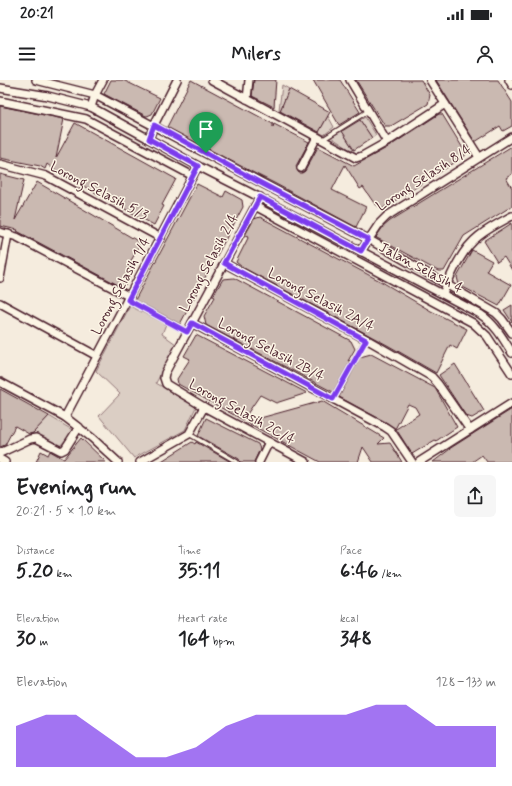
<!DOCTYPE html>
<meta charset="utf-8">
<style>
body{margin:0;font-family:Mynerve,sans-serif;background:#f6f6f6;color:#202124;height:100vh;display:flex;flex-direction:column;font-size:15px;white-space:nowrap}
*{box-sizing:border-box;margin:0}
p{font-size:13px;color:#757577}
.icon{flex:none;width:22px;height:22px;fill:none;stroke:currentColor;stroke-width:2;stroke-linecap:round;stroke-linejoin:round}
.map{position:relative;height:382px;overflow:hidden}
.sheet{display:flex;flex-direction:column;background:#fff;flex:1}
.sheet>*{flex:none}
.pin{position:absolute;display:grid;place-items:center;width:34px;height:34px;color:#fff;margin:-41px -17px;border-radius:50% 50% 50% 0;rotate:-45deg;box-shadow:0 0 4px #0007}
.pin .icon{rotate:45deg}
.round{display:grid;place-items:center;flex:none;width:42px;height:42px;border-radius:6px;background:#f6f6f6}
.headline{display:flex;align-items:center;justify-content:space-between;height:68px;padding:0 16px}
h1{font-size:22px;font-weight:800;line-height:30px}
.figures{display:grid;grid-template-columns:repeat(3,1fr);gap:6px;height:68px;padding:4px 16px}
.figures div{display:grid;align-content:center}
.figures b{font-size:20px;font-weight:800}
.figures small{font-size:11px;font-weight:400}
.figures p{font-size:11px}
.chart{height:112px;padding:8px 16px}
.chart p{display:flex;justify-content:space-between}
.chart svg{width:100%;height:72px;margin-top:4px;fill:#7c3aed;opacity:.7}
.status{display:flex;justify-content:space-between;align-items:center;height:28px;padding:0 20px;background:#fff;direction:ltr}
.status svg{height:11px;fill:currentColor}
header{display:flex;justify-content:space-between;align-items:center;height:52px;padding:0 16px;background:#fff;font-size:18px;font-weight:800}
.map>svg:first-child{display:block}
.green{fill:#dbcec4;stroke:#927678}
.building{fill:#cab9b1;stroke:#4a1f2b}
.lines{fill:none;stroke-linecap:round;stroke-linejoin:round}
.service-casing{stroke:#4a1f2b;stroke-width:6}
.minor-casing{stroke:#4a1f2b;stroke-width:10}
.service{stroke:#fcf5e5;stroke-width:3.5}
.minor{stroke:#fcf5e5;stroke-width:7}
.route-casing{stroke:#fff;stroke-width:8}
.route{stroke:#7c3aed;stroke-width:5}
.labels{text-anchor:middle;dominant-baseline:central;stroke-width:3;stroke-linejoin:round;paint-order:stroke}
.street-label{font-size:14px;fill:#4a1f2b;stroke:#fcf5e5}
</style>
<div class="status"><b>20:21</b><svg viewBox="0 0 49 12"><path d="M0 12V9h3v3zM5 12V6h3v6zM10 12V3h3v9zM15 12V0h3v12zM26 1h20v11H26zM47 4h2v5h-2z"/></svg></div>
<header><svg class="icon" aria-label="menu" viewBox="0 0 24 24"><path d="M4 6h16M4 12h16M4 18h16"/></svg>Milers<svg class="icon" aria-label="person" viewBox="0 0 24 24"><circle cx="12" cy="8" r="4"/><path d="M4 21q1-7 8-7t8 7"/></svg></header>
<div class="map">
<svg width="512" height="382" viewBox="0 0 512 382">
<rect width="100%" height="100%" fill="#f5ecde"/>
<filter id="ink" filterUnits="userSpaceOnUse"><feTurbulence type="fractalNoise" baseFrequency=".025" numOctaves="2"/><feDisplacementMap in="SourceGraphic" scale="8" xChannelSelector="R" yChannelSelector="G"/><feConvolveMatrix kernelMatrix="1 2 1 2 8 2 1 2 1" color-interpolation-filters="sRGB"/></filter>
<g filter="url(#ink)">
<g class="green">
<polygon points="282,5 289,9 280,31 279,30"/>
<polygon points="328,36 334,47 324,55 319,52"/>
<polygon points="365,37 376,55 372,58 360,40"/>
<polygon points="342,51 354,70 349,69 331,57"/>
<polygon points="130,226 166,244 162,254 176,264 156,303 196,327 185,350 134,378 99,336 120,314 96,291"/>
<polygon points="49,336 74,351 57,369 31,355"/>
</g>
<g class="building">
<polygon points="111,0 123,0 160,18 152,34 147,36 146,36 104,14"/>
<polygon points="191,0 273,44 273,47 274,44 309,62 296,86 297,90 299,93 302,93 305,91 318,67 354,86 390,66 439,34 442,34 464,70 465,76 382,129 374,123 363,107 360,109 345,85 332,110 366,127 356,147 274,103 256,94 167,47"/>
<polygon points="254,0 276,0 274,27 252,16"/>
<polygon points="313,0 340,0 360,32 339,45"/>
<polygon points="356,0 421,0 430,15 428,24 391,46 385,46"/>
<polygon points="436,0 498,0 512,22 512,46 503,51 500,46 475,62"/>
<polygon points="289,9 330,32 319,52 280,31"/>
<polygon points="0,26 64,39 56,78 75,43 176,99 162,125 164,126 154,145 56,91 47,84 45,89 40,86 0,78"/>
<polygon points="360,40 372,58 354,70 342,51"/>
<polygon points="512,66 512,94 506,98 512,108 512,126 464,156 444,191 438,191 377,158 376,157 383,147 390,141"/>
<polygon points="0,94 24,100 15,140 37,102 141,163 128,186 134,189 126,204 120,206 17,151 18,150 0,146"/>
<polygon points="197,104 223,117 226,111 242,120 243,127 180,244 135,220"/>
<polygon points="260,137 382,202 431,231 467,249 457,269 450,265 436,293 389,266 242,187 236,182 249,156 245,155 254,139"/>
<polygon points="512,143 512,190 504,177 497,182 484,161"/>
<polygon points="472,170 492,181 486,191 511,205 499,226 459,205 457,197"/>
<polygon points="234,198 351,261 355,269 348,281 351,280 333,312 206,245 204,236 215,217 213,216 223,199"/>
<polygon points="512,225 512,242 504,230"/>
<polygon points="196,255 307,313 276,323 260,315 243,340 178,304 177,299 190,279 184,276"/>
<polygon points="371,274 435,308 457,347 436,361 435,360 412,374 396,349 419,334 415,327 408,324 395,349 387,343 339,317 360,277"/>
<polygon points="455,284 484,331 472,338 466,336 439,295"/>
<polygon points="0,309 49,336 33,353 29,354 15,346 5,365 0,367"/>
<polygon points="322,321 384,358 378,364 390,363 402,382 373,382 363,367 358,382 320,382 246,342"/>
<polygon points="512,329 512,382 487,382 482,375 472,382 433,382 450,369 449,369"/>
<polygon points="206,338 258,364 260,369 254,382 240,382 239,379 198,356"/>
<polygon points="81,358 106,382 36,382 41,371 48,375 50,371 64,379"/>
<polygon points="192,362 195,364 196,362 231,382 160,382"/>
</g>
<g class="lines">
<g class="service-casing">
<g id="service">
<polyline points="322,60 368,31"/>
<polyline points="128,220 187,252"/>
<polyline points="333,319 366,259"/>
<polyline points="189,354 237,382"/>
</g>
</g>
<g class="minor-casing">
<g id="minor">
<polyline points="36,0 95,15 368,159 496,233 502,239 512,253"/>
<polyline points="212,0 356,78 362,76 387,62 445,24"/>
<polyline points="350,0 387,62"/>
<polyline points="430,0 479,77"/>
<polyline points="509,0 512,5"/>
<path d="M0,8L48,16L91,27L198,86L251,113L480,234C495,244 503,258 512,273"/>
<polyline points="247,19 249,0"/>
<polyline points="0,21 86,39 193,96"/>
<polyline points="91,27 95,15 103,0"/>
<polyline points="149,59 154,45 177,0"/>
<polyline points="0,84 46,96 161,158"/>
<polyline points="301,88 317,57"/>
<polyline points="260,117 165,293 164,298 166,304 204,327 306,382"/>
<polyline points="255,126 473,243 487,256 512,294"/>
<polyline points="0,152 17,157 130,217"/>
<polyline points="361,171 379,144 387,136 512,57"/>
<polyline points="224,183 366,259 432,297 438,304 470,350"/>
<polyline points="0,198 8,154"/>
<path d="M443,214C451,194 462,169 479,156C489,148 501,142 512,136"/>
<polyline points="0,223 97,276"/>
<polyline points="192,243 385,347 391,351 412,382"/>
<polyline points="0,302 65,337 92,358 118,382"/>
<polyline points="65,337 198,86"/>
<polyline points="0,373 30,359 36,358 61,371 65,369 79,347"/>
<polyline points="0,379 5,382"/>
<polyline points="140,382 189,354 204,327"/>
<polyline points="259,382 269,362"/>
<polyline points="419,382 512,323"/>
</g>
</g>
<use href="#service" class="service"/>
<use href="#minor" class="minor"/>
</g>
</g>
<g class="lines" filter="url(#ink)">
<g class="route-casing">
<polygon id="route" points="154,45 257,101 368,159 361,171 260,117 224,183 366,260 333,319 192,243 187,252 128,220 198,86 149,59"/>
</g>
<use href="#route" class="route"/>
</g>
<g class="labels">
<g class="street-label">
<text transform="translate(424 98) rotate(-33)">Lorong Selasih 8/4</text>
<text transform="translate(99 111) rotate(28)">Lorong Selasih 5/3</text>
<text transform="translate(209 183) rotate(-62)">Lorong Selasih 2/4</text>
<text transform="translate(421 188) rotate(28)">Jalan Selasih 4</text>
<text transform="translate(121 206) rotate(-62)">Lorong Selasih 1/4</text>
<text transform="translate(321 220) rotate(28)">Lorong Selasih 2A/4</text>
<text transform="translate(271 270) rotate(28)">Lorong Selasih 2B/4</text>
<text transform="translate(242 332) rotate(29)">Lorong Selasih 2C/4</text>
</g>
</g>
</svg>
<div class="pin" style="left:206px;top:73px;background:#1e9e55"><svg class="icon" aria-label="arrive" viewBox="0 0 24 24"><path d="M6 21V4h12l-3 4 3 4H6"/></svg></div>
</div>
<section class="sheet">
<div class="headline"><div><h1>Evening run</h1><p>20:21 · 5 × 1.0 km</p></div><a class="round"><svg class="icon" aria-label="share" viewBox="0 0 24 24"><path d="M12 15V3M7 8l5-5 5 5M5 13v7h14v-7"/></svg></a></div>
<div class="figures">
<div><p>Distance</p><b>5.20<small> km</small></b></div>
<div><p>Time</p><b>35:11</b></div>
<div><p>Pace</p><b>6:46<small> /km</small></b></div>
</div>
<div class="figures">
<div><p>Elevation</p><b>30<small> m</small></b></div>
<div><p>Heart rate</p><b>164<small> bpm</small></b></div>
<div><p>kcal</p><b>348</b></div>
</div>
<div class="chart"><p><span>Elevation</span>128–133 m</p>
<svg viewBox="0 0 160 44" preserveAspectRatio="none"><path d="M0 44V19L10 12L20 12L30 25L40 38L50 38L60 32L70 19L80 12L90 12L100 12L110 12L120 6L130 6L140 19L150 19L160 19V44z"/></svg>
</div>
</section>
